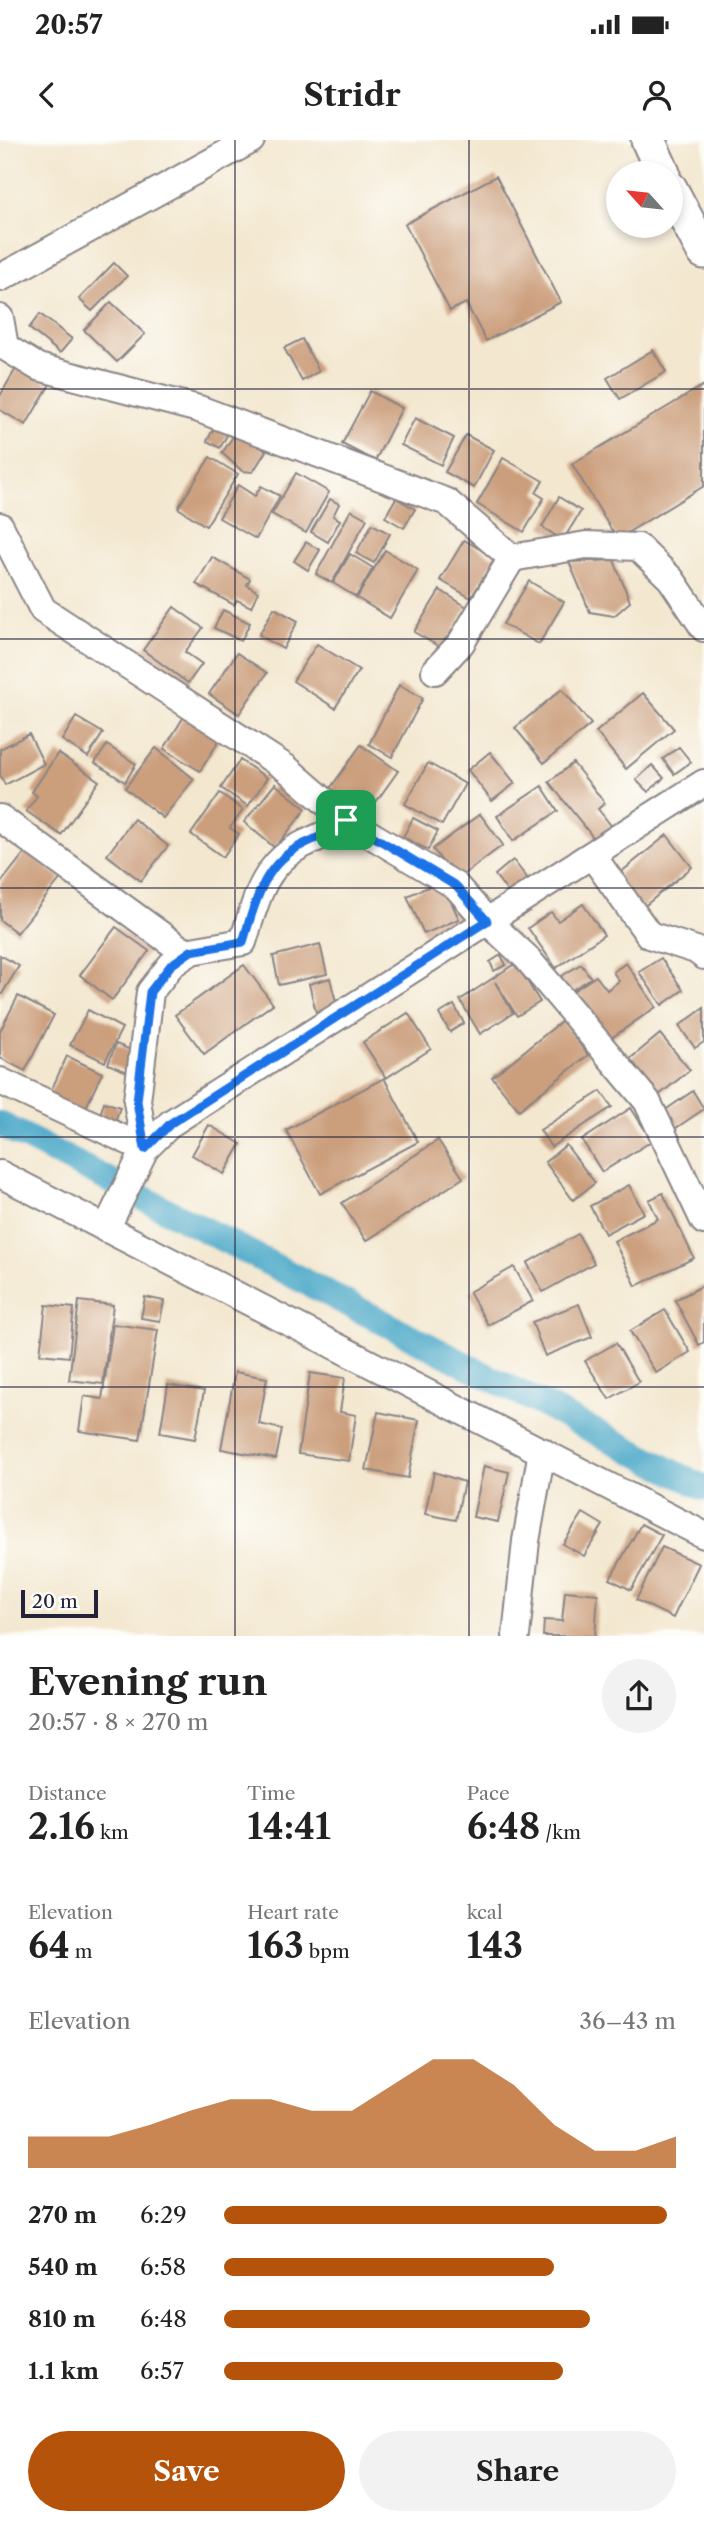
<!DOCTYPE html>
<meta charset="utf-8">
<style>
body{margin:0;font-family:"Libre Caslon Text",serif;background:#f2f2f2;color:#222;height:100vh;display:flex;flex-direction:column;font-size:26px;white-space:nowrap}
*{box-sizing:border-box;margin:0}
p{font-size:23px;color:#767676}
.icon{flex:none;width:38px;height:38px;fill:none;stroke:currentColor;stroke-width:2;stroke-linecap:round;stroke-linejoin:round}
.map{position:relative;height:1496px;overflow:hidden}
.panel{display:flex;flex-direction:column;background:#fff;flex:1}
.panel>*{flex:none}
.needle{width:46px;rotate:297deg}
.controls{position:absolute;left:606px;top:21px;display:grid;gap:14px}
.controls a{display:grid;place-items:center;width:77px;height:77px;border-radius:50%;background:#fff;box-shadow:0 4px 10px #0003;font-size:35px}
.scale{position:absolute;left:21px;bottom:18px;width:77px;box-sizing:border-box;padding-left:7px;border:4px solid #22223b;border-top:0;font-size:19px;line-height:24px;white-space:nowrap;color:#22223b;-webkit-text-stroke:5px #fdfcf7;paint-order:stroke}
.pin{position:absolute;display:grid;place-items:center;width:60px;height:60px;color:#fff;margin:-30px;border-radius:14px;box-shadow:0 4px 10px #0006}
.round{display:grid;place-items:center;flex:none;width:74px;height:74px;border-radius:37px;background:#f2f2f2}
.head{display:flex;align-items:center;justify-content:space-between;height:119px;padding:0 28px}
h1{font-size:38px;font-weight:700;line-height:52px}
.figures{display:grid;grid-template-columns:repeat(3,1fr);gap:10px;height:119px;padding:7px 28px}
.figures div{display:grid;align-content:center}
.figures b{font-size:35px;font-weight:700}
.figures small{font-size:19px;font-weight:400}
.figures p{font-size:19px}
.chart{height:196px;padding:14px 28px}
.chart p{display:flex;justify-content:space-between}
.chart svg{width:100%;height:126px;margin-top:7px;fill:#b45309;opacity:.7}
.primary-button{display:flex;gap:14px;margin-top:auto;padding:14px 28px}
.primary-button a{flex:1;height:80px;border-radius:42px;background:#b45309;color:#fff;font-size:28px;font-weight:700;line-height:80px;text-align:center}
.primary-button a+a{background:#f2f2f2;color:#222}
ul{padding:0 28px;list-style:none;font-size:23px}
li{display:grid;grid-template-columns:112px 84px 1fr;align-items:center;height:52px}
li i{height:18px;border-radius:9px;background:#b45309}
.status{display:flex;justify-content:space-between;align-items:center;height:49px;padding:0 35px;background:#fff;direction:ltr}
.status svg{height:19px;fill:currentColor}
header{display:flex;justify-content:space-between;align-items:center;height:91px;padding:0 28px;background:#fff;font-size:32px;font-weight:700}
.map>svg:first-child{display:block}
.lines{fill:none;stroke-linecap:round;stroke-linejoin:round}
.canal{stroke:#49a7c8;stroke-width:26}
.building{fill:#cb9e7c}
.minor-casing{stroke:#8a8485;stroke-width:30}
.major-casing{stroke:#8a8485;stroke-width:37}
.minor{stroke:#fff;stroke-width:26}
.major{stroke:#fff;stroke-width:33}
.route-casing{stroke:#fff;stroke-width:14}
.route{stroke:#1a73e8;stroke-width:9}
.grid{fill:none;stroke:#22223b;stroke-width:2;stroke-opacity:0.55}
</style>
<div class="status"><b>20:57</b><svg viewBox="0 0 49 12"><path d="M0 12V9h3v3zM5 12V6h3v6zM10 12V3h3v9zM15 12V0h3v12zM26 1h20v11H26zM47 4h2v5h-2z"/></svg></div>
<header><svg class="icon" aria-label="back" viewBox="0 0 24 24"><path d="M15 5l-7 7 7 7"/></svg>Stridr<svg class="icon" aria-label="person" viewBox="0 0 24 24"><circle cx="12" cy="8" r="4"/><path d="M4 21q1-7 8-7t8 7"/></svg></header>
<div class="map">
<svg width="704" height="1496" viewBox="0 0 704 1496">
<rect width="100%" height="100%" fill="#fdfcf7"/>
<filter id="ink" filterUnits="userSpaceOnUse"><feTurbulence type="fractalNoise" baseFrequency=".0143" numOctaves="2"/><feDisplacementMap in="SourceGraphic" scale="14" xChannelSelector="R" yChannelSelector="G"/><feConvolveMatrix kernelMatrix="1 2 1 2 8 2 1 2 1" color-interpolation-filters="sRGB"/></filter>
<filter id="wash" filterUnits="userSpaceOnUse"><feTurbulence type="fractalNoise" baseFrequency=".00686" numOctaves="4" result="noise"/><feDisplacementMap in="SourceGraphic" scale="28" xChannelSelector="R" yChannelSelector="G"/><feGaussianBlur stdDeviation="1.57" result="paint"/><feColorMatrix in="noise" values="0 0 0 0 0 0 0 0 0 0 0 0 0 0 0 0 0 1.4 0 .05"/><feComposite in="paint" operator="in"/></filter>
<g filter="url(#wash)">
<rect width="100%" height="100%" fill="#f3e7cf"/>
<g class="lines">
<polyline class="canal" points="0,984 704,1348"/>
</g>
<g id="blocks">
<g class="building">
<polygon points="496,36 561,162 486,201 466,163 450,171 405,84"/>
<polygon points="114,123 127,136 92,171 79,159"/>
<polygon points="111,162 145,194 117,222 84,190"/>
<polygon points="40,174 72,199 60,213 29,188"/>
<polygon points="302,199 319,231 302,241 284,208"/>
<polygon points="653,210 666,232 620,259 607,238"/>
<polygon points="18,225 50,244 26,285 0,270 0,256"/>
<polygon points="704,245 704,346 617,399 572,324"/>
<polygon points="370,251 402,268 375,321 342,304"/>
<polygon points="415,278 454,298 441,325 401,305"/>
<polygon points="217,282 231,288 220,308 207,301"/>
<polygon points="236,292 266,311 253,332 242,331 222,313"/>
<polygon points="466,295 494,310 474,348 445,332"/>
<polygon points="210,317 238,334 206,386 178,368"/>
<polygon points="503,318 543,341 536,353 544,358 524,392 477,364"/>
<polygon points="296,333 329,352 306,393 272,374"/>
<polygon points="238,345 255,356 261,346 280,356 256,399 219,378"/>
<polygon points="559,357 581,371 563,400 542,387"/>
<polygon points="396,358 415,369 404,388 385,377"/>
<polygon points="330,359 339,364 333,376 340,380 328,402 311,392"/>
<polygon points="351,370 367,379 332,443 316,434"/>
<polygon points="372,384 390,394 374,423 356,413"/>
<polygon points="464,400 495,418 471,458 440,440"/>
<polygon points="306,402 320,410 308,430 294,421"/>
<polygon points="385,410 418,430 390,478 357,458"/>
<polygon points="350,414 373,428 356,457 333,443"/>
<polygon points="212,417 250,439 247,445 258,452 251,467 237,460 234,465 196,444"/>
<polygon points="614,420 630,462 614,476 590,472 569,422"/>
<polygon points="529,441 564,462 539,504 503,484"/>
<polygon points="440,450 467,467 443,509 414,492"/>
<polygon points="174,467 203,488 185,512 202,524 188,543 143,510"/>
<polygon points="274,468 298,481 283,509 259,495"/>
<polygon points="223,470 250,483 241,501 214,488"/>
<polygon points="317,504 359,530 335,568 293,541"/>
<polygon points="237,513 267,533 239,574 209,554"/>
<polygon points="399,545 423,558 392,617 369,604"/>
<polygon points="562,549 591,584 544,623 515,588"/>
<polygon points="643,553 674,589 626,629 596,592"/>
<polygon points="188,570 224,593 200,631 164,609"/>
<polygon points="76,577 103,593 88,617 62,600"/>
<polygon points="29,594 44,624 5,645 0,635 0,609"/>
<polygon points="107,605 136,624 125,642 95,623"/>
<polygon points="361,605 398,631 366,676 329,650"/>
<polygon points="679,607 691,622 674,634 663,619"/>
<polygon points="156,608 194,639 163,678 125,648"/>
<polygon points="490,612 515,643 492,661 468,630"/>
<polygon points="58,613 99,641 61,695 26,671 37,656 32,652"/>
<polygon points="240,620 267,638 248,666 221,648"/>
<polygon points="428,623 465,644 442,685 405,664"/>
<polygon points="573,623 605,663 598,669 613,688 596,701 549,642"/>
<polygon points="652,625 664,638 648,652 636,640"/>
<polygon points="275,644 306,669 275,708 244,682"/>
<polygon points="542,646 558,671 513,701 497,676"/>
<polygon points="220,653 243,670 230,688 239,694 223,717 191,694"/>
<polygon points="480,674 503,705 456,740 433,709"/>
<polygon points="413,678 438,691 428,710 403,697"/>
<polygon points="134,679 168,706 141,741 107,715"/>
<polygon points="667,695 692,727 641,769 615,737"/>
<polygon points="26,711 61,738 17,793 0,780 0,744"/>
<polygon points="513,720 532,744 513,759 495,735"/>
<polygon points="442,741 459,779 424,794 407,756"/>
<polygon points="583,764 604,795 556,828 528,788 551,772 558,781"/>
<polygon points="116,787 149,811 112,860 80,835"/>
<polygon points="320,804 327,834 279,845 273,816"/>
<polygon points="0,815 19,826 0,857"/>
<polygon points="501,815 506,825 494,831 490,822"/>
<polygon points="661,818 683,850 662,865 639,832"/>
<polygon points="516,823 540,862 517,876 495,842 513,873 480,894 460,860"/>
<polygon points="626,823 656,867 604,903 570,853 596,836 607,850 619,841 613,832"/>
<polygon points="581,824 591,838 566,854 557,839"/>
<polygon points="244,825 273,864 204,914 175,875"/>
<polygon points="330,838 337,866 316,872 309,844"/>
<polygon points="18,856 54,875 25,931 0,918 0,891"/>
<polygon points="454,865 464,883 450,892 439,874"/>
<polygon points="704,868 704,902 695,908 679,886"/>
<polygon points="88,870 122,888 105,922 70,905"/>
<polygon points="408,873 431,909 386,938 363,902"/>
<polygon points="562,881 588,915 519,970 492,937"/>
<polygon points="660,894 690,930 654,959 625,923"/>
<polygon points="116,904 136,912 127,932 108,924"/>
<polygon points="67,916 102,933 83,974 48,957"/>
<polygon points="384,938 418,1002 320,1054 286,990"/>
<polygon points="601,951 612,967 551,1007 540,990"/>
<polygon points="693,951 704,969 673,990 661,973"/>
<polygon points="104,962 120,967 115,982 99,978"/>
<polygon points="631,968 652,1001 602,1032 582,1000"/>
<polygon points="209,985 241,1004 224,1034 192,1015"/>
<polygon points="438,1000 463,1038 366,1101 342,1063"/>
<polygon points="566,1005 595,1043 573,1060 545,1022"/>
<polygon points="629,1045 644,1073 605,1094 590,1066"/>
<polygon points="663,1053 694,1118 636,1146 614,1101 658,1079 649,1060"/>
<polygon points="578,1094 594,1123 543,1152 527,1123"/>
<polygon points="514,1127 533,1161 488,1185 469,1152"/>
<polygon points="704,1145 704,1202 699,1205 675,1160"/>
<polygon points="145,1157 164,1161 160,1181 141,1178"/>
<polygon points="79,1161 113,1165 103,1244 69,1240"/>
<polygon points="579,1164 592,1197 545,1216 532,1182"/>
<polygon points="46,1165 74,1168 69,1217 40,1214"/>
<polygon points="665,1170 690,1212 656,1233 630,1191"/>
<polygon points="113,1184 158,1190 140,1300 79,1291 84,1256 102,1259"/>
<polygon points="616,1203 639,1242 609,1259 585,1221"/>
<polygon points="235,1232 267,1238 259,1284 282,1289 276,1319 221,1309"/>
<polygon points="310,1233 345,1238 340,1272 356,1275 349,1321 298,1314"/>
<polygon points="168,1245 204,1251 195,1299 160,1293"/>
<polygon points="378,1272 419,1280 408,1338 366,1330"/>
<polygon points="484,1326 509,1332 498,1382 473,1377"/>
<polygon points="434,1332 464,1342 456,1380 425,1374"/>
<polygon points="583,1373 603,1385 584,1416 563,1404"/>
<polygon points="641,1384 662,1395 631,1450 610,1439"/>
<polygon points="662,1407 699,1424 673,1478 636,1460"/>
<polygon points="565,1451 598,1454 595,1496 543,1496 544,1480 562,1481"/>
</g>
</g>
</g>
<g filter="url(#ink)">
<use href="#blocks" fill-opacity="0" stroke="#8a8485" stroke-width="2"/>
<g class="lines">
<g class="minor-casing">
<g id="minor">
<polyline points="0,138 251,0"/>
<polyline points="0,178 5,207"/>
<polyline points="5,207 38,227 199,269 447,362 512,418 586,405 638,407 671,439 704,488"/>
<polyline points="0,386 43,470 286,628 346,680 456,746 487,781 526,817 647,961 704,1081"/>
<polyline points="435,531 461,503 512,418"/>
<polyline points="0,678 187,814"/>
<polyline points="592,715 649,795 696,810 704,816"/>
<polyline points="0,941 145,1009"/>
<path d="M145,1009L137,961L150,852L171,825L191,811L243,802C255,763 263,723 304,704C320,696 332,693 346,680"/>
<polyline points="0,1034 704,1395"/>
<polyline points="106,1089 145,1009 171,983 704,643"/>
<polyline points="516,1496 526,1401 542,1311"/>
</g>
</g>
<g class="major-casing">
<g id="major">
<polyline points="648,0 663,33"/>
<polyline points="670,48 704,112"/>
</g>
</g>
<use href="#minor" class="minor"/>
<use href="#major" class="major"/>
</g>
</g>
<g class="lines" filter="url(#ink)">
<g class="route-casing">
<path id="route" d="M346,680L456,746L487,781L171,983L145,1009L137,961L150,852L171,825L191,811L243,802C255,763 263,723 304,704C320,696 332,693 346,680Z"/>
</g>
<use href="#route" class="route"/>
</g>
<path class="grid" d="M235,0V1496M469,0V1496M0,249H704M0,499H704M0,748H704M0,997H704M0,1247H704"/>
</svg>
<div class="controls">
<a><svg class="needle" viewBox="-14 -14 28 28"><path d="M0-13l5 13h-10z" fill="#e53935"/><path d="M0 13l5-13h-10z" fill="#767676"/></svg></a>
</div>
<div class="scale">20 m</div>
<div class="pin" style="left:346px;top:680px;background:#1e9e55"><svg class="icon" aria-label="arrive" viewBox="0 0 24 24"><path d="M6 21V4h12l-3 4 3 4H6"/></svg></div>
</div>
<section class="panel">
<div class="head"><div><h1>Evening run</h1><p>20:57 · 8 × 270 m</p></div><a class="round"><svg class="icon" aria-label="share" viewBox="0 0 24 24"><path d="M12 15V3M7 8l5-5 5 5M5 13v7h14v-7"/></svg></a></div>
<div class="figures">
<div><p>Distance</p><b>2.16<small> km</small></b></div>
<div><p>Time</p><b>14:41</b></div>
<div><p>Pace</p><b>6:48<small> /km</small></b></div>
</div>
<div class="figures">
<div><p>Elevation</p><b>64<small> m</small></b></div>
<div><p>Heart rate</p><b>163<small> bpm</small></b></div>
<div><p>kcal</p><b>143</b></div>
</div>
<div class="chart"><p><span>Elevation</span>36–43 m</p>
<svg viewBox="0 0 160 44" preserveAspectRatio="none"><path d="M0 44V33L10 33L20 33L30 29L40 24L50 20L60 20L70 24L80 24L90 15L100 6L110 6L120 15L130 29L140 38L150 38L160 33V44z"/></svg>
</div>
<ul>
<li><b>270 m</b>6:29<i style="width:98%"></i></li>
<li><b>540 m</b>6:58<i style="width:73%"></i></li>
<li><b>810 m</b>6:48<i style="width:81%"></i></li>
<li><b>1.1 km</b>6:57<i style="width:75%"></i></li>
</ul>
<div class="primary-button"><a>Save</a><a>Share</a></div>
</section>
